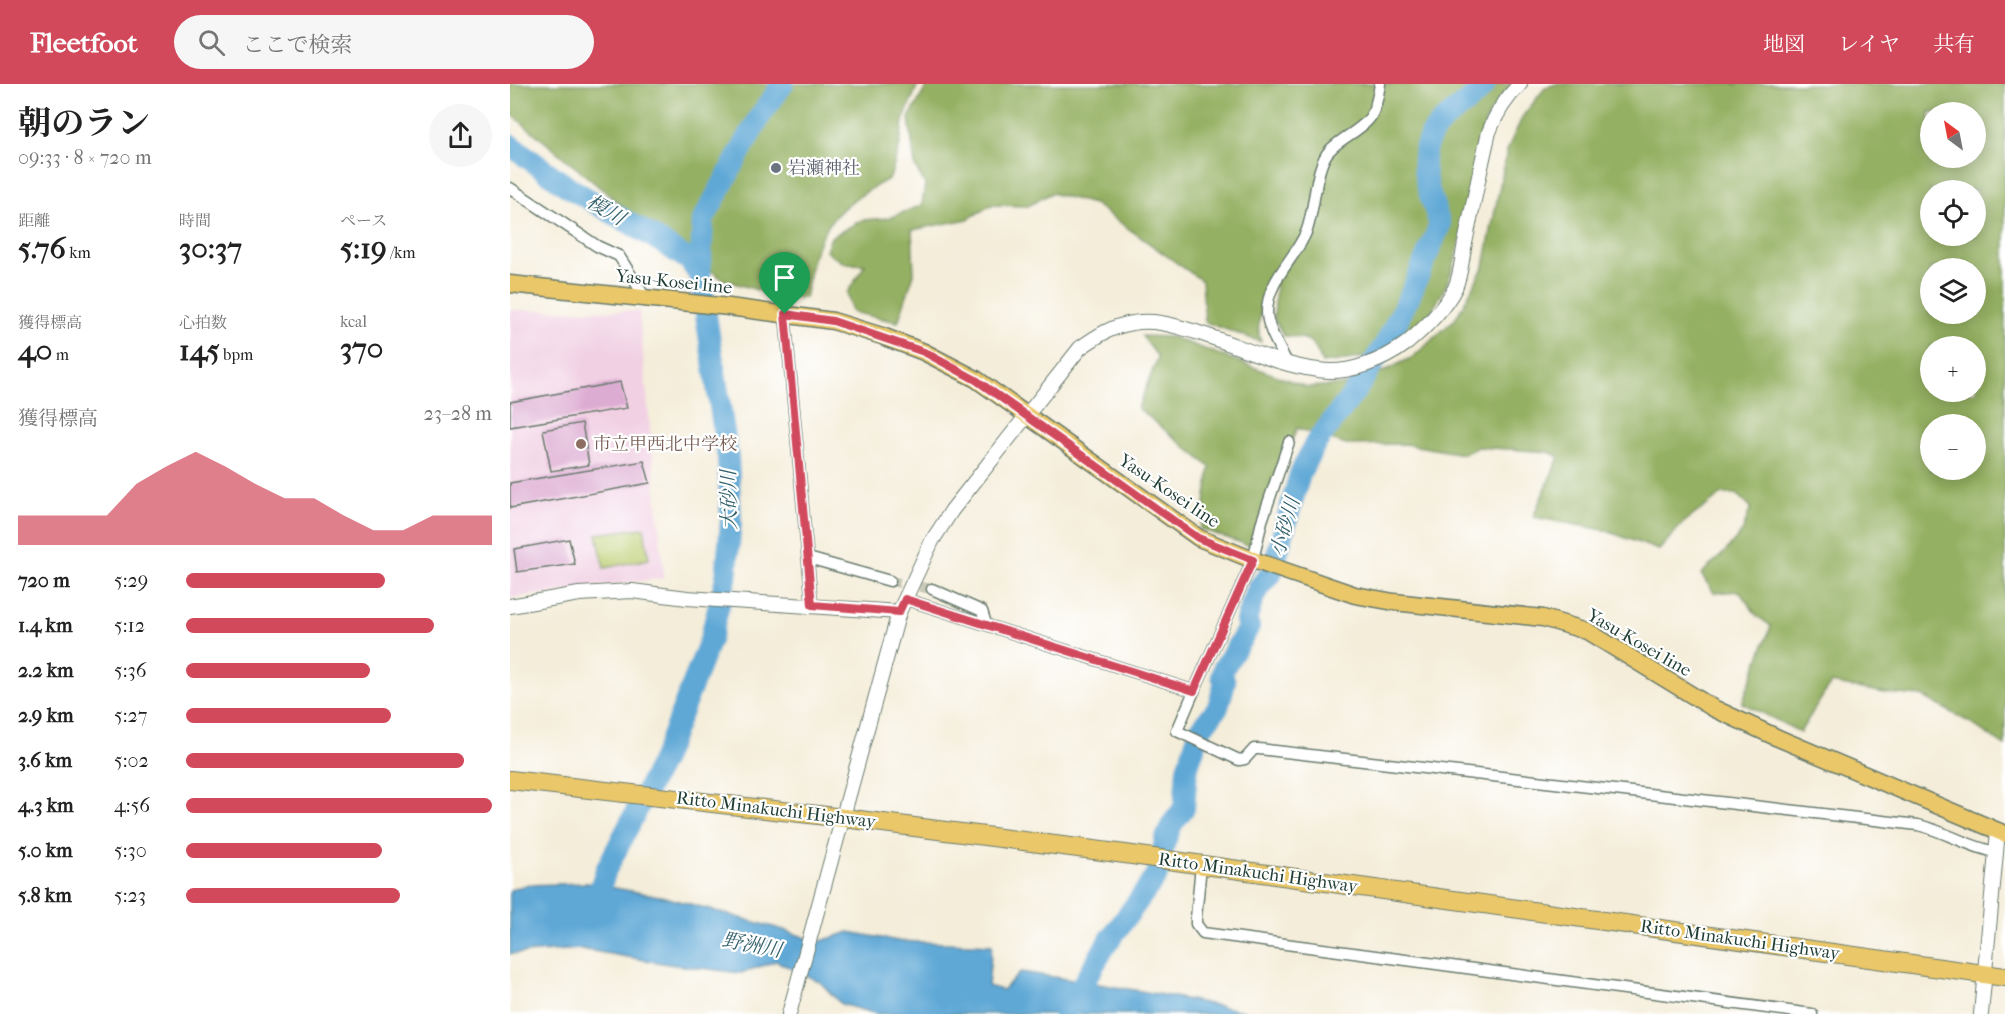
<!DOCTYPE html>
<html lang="ja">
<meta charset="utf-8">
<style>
body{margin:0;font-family:"IM FELL French Canon","Noto Serif JP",serif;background:#f6f6f6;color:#222;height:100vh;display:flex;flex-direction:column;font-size:22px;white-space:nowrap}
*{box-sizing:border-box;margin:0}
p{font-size:20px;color:#767676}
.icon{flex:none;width:33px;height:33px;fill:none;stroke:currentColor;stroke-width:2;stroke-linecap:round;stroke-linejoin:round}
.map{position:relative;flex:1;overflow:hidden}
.drawer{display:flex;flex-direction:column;background:#fff;width:510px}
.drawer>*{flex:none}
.needle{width:39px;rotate:328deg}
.tools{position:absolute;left:1410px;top:18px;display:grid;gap:12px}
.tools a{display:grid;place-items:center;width:66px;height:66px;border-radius:50%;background:#fff;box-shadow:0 3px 15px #0003;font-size:30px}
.pin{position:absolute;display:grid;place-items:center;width:51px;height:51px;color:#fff;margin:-62px -26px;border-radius:50% 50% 50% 0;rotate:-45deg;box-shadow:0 0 6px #0007}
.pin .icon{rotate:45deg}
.round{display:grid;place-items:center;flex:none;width:63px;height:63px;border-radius:32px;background:#f6f6f6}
.summary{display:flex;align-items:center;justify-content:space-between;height:102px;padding:0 18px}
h1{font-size:33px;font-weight:700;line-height:45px}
.figures{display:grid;grid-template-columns:repeat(3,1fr);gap:9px;height:102px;padding:6px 18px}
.figures div{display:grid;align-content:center}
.figures b{font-size:30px;font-weight:700}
.figures small{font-size:16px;font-weight:400}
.figures p{font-size:16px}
.chart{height:168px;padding:12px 18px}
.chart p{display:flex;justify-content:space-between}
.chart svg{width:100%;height:108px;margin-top:6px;fill:#d1495b;opacity:.7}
ul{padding:0 18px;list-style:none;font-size:20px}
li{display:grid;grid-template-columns:96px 72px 1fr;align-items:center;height:45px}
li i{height:15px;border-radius:8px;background:#d1495b}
header{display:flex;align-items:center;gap:36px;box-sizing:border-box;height:84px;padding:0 30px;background:#d1495b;color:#fff}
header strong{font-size:28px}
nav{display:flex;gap:33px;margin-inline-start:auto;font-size:21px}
.search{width:420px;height:54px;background:#f6f6f6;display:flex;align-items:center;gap:15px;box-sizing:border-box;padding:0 21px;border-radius:33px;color:#767676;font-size:22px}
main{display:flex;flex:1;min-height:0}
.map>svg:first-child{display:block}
.built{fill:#f1d0e3}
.green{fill:#bbcd70;stroke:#6d8552;stroke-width:1.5}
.forest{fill:#94b062;stroke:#5a764b;stroke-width:1.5;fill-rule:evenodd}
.water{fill:#5fa8d6;stroke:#3f7285;stroke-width:1.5}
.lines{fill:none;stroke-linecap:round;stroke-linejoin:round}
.river{stroke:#5fa8d6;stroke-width:22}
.building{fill:#ddacd2}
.minor-tunnel{stroke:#c9cab8;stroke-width:10;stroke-dasharray:10 5;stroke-linecap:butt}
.minor-casing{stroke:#6a7b6e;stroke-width:13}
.tertiary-casing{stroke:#6a7b6e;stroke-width:16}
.primary-casing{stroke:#6a7b6e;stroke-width:19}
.trunk-casing{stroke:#6a7b6e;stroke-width:20}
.minor{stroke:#fff;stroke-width:10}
.tertiary{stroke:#fff;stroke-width:14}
.primary{stroke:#eac769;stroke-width:16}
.trunk{stroke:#eac769;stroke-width:18}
.route-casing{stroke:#fff;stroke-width:12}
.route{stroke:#d1495b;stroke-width:8}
.worship-dot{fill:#6b7280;stroke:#fff;stroke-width:2}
.education-dot{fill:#8d6e63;stroke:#fff;stroke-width:2}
.labels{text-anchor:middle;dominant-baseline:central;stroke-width:4.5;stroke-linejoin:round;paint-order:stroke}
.worship-label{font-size:18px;fill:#5b616d;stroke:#fff;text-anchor:start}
.street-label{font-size:18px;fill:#1f3d34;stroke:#fff}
.education-label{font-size:18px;fill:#785e54;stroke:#fff;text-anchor:start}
.water-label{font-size:20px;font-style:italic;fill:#35626d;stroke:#fff}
</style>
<header>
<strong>Fleetfoot</strong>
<div class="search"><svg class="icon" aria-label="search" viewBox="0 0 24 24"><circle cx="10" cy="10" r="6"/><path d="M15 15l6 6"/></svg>ここで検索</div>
<nav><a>地図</a><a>レイヤ</a><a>共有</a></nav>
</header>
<main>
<section class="drawer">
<div class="summary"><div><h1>朝のラン</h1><p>09:33 · 8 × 720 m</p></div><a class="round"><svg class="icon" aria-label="share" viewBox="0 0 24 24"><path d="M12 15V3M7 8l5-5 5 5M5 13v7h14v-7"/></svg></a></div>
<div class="figures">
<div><p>距離</p><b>5.76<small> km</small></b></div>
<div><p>時間</p><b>30:37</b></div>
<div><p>ペース</p><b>5:19<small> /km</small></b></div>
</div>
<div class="figures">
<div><p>獲得標高</p><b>40<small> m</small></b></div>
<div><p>心拍数</p><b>145<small> bpm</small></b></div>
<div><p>kcal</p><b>370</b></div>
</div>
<div class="chart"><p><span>獲得標高</span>23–28 m</p>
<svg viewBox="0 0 160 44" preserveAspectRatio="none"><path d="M0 44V32L10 32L20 32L30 32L40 19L50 12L60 6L70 12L80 19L90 25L100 25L110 32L120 38L130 38L140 32L150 32L160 32V44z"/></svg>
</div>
<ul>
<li><b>720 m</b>5:29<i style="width:65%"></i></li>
<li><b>1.4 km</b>5:12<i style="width:81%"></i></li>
<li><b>2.2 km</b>5:36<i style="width:60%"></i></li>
<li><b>2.9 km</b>5:27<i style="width:67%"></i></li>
<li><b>3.6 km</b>5:02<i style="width:91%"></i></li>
<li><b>4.3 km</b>4:56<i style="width:100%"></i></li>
<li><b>5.0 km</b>5:30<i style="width:64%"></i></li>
<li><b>5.8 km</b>5:23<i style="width:70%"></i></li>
</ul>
</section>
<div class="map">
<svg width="1495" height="930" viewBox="0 0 1495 930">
<rect width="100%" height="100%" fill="#fff"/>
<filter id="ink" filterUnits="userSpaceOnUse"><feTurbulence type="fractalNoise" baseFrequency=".0167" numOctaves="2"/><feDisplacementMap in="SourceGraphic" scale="12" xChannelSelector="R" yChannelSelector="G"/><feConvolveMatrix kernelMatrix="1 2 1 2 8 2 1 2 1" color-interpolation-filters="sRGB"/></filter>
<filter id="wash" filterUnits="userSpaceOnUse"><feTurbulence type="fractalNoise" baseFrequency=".008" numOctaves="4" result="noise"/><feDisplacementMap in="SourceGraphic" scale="24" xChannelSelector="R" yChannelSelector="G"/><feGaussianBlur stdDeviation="1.35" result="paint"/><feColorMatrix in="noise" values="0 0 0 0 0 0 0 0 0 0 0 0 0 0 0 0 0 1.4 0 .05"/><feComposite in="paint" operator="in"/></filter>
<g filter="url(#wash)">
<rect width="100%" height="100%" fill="#f4edd9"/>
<polygon class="built" points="0,226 129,227 154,494 0,514"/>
<polygon class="green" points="134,444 139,475 94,484 87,450"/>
<g class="forest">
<path d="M0,0H408L393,37L390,61L380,94C344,114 319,128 305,168C300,182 298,199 295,214L271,213L214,196L117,126L0,29Z"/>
<path d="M418,0H1002C971,33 970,51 962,94C950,159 945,224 883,262C862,274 835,276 812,279C804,256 799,253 774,252L764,235L766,196C756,215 743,237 751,258L695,238L692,197L584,120L541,109L518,122L481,121L458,135L402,146L404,190L388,238L342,228L337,209L355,181L334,179L316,167L321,153L352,136L379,134L412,121L415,100L405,82L399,34Z"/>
<path d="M1046,0H1495V662L1459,638L1412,612L1375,609L1321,599L1290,648L1232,619L1261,542L1247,532L1229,507L1204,509L1191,490L1216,467L1232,448L1241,423L1226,410H1212L1192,425L1173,439L1149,466L1094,446L1023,433L1049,373L1039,368L968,363L953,370L895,360L836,361L787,344L741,462L690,445L694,427L700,383L628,324L648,273L632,252L662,253L797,303L847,300L903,273L946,234L974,182L997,66L1013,32L1035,4ZM1420,28H1466V74H1420ZM1420,106H1466V152H1420ZM1420,184H1466V230H1420ZM1420,262H1466V308H1420ZM1420,340H1466V386H1420Z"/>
</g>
<path class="water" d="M77,799L155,813L274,846L308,858L339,848L388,857L482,861L478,902L492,906L511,888C590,900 668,912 746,930H367L331,920L310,898L266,877L231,889L158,880L71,865L0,870V806L16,801Z"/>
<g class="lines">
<g class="river">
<polyline points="0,61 58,103 143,153 179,176 190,192"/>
<polyline points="82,830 96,786 154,673 200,556 216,494 221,437 218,374 190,192 193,136 250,32 273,0"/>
<path d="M555,930L596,861L647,791L655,757L662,740L674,724L677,685L690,646L708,623L715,598L712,592L713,585L739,543L736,537L743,515L749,503L762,488L790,390L805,360L846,306L876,259L900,211L930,141C917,99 897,64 940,31C952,21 967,13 975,0"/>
</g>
</g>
<g id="blocks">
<g class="building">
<polygon points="110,298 117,324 0,343 0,318"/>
<polygon points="72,339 79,381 41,387 33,346"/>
<polygon points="134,377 140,399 0,424 0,399"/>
<polygon points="59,455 65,480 7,488 4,465"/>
</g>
</g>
</g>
<g filter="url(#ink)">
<use href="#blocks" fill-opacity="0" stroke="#6a7b6e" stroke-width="1.5"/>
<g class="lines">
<polyline class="minor-tunnel" points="380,497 422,505"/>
<g class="minor-casing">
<g id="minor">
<polyline points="0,104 87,162 109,172 136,215"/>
<polyline points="275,230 302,521"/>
<path d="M777,279C770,264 757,245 757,228C757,196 787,173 797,146C805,124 805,83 819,67C831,54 848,48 859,35C866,26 868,11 870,0"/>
<polyline points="298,474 380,497"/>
<polyline points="422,505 472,527 476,540"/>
<path d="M395,515L684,607L667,647L729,676L735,675L744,665H749L1408,741C1435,747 1458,763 1486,768"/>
<polyline points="684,607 743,476 752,437 779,358"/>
<polyline points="691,781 686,834 686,840 693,849 1302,930"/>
</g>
</g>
<g class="tertiary-casing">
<g id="tertiary">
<polyline points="0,522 69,510 122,507 177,514 389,528"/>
<path d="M279,930L389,528L422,457L442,426L570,264C587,252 602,242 623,239C645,235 665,242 686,248C725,260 767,281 808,286C838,291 873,277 897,259C915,244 934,225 945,204C951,191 952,173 955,159C963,122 970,85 979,48C986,29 996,14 1010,0"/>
<polyline points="1471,930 1488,747"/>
</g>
</g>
<g class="primary-casing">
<polyline id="primary" points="0,200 219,223 323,237 372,252 414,268 466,295 689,454 743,476 845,511 884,518 1033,534 1077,547 1203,624 1268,654 1495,750"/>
</g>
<g class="trunk-casing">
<polyline id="trunk" points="0,696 334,734 615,770 1495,893"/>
</g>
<use href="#minor" class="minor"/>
<use href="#tertiary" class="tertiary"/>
<use href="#primary" class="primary"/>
<use href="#trunk" class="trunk"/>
</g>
</g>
<g class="lines" filter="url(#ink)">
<g class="route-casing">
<polygon id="route" points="275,230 323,237 414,268 466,296 688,454 743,476 684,607 395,515 389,528 302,521"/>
</g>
<use href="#route" class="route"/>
</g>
<circle class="worship-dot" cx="266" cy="84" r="6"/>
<circle class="education-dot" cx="71" cy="360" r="6"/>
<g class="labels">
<g class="worship-label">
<text x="278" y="84">岩瀬神社</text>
</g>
<g class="street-label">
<text transform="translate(164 198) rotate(6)">Yasu-Kosei line</text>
<text transform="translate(659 407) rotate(34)">Yasu-Kosei line</text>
<text transform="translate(1129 559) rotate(30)">Yasu-Kosei line</text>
<text transform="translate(266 726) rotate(7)">Ritto Minakuchi Highway</text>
<text transform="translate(748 789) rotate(8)">Ritto Minakuchi Highway</text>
<text transform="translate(1230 856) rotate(8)">Ritto Minakuchi Highway</text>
</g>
<g class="education-label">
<text x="83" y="360">市立甲西北中学校</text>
</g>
<g class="water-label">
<text transform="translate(96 126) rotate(31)">榎川</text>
<text transform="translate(219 416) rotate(-91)">大砂川</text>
<text transform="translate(775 443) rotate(-74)">小砂川</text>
<text transform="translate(242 861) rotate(11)">野洲川</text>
</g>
</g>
</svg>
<div class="tools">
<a><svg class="needle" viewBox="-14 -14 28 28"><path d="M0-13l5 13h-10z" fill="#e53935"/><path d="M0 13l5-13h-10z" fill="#767676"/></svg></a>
<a><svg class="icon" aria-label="locate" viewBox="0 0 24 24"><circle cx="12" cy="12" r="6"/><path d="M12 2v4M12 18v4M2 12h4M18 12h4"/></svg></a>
<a><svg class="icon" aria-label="layers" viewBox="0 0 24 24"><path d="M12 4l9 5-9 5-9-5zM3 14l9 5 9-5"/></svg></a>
<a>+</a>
<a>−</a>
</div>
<div class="pin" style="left:275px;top:230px;background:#1e9e55"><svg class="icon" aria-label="arrive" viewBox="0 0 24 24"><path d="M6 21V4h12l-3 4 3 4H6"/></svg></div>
</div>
</main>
